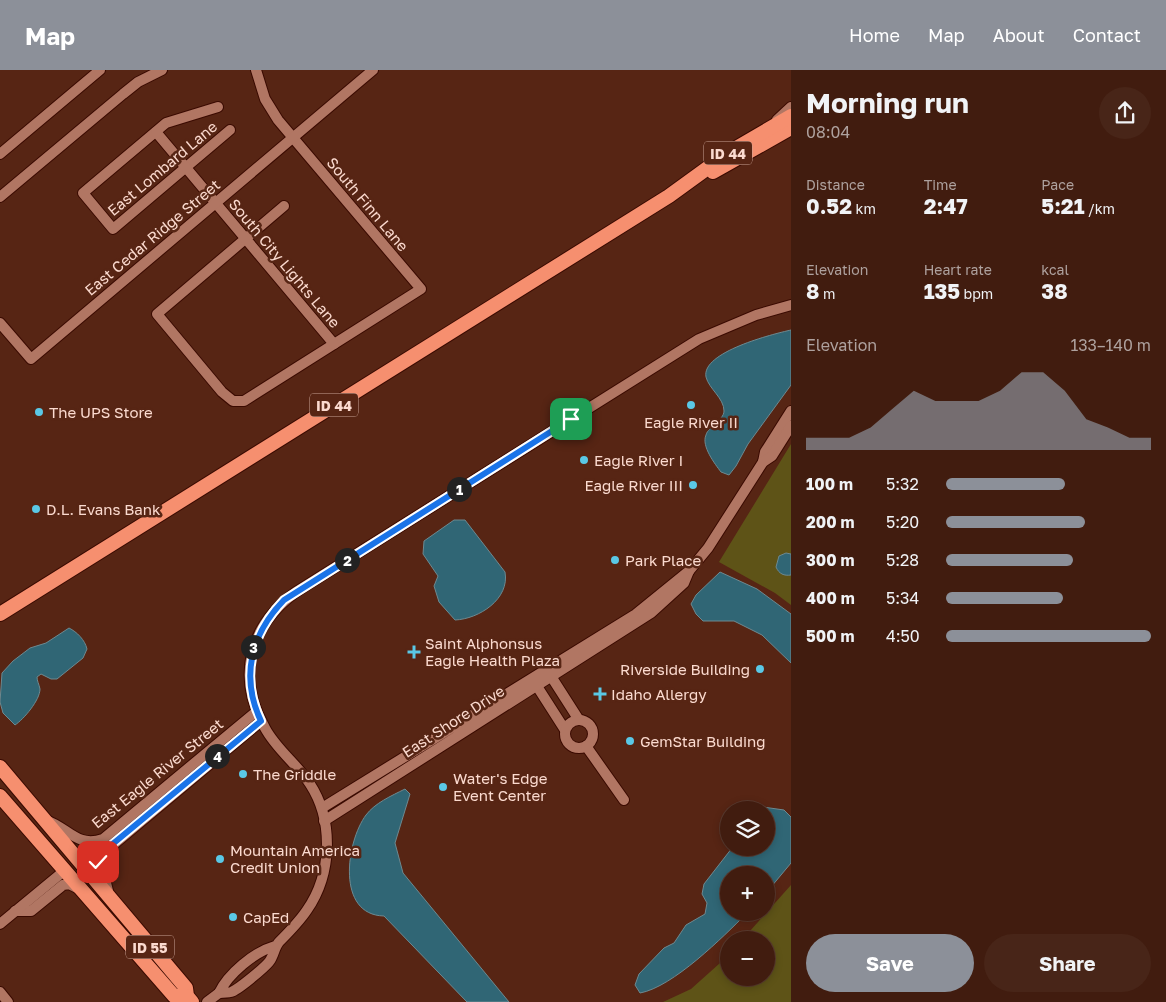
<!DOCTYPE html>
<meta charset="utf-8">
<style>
body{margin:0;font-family:"Golos Text",sans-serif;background:#482518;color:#f1f3f6;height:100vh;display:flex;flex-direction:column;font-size:19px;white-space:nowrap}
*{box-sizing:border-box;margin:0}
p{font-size:16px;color:#aea19e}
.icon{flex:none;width:28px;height:28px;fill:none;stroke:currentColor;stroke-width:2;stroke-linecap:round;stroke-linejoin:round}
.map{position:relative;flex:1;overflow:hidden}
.panel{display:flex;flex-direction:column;background:#411c0f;width:375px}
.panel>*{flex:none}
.fabs{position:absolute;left:720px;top:731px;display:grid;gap:10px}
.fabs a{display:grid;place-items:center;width:55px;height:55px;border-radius:50%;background:#411c0f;box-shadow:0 2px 8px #0003,0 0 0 1px #5a3a2f;font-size:25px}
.pin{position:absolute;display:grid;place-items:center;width:42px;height:42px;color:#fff;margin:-21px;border-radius:10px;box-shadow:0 2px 8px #0006}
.km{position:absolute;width:25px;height:25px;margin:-12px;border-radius:50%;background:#222;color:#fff;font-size:14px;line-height:25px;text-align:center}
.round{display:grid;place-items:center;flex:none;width:52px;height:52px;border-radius:26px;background:#482518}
.summary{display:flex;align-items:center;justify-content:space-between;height:85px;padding:0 15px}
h1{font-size:28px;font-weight:700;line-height:38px}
.metrics{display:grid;grid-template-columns:repeat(3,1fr);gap:8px;height:85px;padding:5px 15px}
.metrics div{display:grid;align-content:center}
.metrics b{font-size:21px;font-weight:700}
.metrics small{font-size:14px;font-weight:400}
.metrics p{font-size:14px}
.chart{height:140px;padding:10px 15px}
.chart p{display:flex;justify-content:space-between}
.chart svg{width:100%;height:90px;margin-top:5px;fill:#8c9099;opacity:.7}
.action{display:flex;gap:10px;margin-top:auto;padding:10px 15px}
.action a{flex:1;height:58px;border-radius:30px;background:#8c9099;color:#fff;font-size:20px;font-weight:700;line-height:58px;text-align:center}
.action a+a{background:#482518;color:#f1f3f6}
ul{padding:0 15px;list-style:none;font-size:16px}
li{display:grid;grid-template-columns:80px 60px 1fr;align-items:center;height:38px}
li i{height:12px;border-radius:6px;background:#8c9099}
header{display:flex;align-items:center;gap:30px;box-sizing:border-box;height:70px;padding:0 25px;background:#8c9099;color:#fff}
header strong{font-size:24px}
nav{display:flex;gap:28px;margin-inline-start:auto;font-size:18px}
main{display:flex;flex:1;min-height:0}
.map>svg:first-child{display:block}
.green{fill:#5e5317}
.water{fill:#306675;stroke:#6d8990}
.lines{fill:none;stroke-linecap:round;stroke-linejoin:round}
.minor-casing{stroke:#3a0a00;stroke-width:12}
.highway-casing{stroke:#3a0a00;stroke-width:16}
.minor{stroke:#b17663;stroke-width:10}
.highway{stroke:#f68f6f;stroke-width:14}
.route-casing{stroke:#fff;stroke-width:10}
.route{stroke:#1a73e8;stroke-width:6}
.poi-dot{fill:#5ac8e6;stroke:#572514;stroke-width:2}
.labels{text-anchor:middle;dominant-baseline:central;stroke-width:5;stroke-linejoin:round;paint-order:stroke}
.shield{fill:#572514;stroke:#caa497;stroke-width:1}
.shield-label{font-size:14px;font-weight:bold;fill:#fbdacf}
.street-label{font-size:15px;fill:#fbdacf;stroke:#572514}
.poi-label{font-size:15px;fill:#fbdacf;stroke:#572514;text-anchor:start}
</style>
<header>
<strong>Map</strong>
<nav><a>Home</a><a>Map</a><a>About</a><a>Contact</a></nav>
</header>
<main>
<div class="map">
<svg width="791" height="932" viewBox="0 0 791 932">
<rect width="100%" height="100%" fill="#572514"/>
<g class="green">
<polygon points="791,374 791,535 775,523 719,492"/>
<polygon points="791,815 791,932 663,932 691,919 729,885 729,908 766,908 766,870 742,870"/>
</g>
<g class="water">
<path d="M791,260V315L748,374L736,396L729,405L721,402C715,394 701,376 706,365C707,360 713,357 716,353C719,350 724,346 724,341C724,328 709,319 706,307C701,282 773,264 791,260Z"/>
<path d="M454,450H465L505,502C510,529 479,549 455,550L439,532L434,516L438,506L423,484L424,471Z"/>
<path d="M786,483L791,484V505C784,506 779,504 776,497L779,486Z"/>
<polygon points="720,502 757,519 791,544 791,593 762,565 734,551 703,551 696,544 691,534 696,525"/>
<path d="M69,558C77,562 85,570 87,579L83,588L57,609H51L41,604L37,607C37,611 39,614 40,619C40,630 24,649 15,655L3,643L0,632L2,603L13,591L30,578L46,573Z"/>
<path d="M405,719L410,724L395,773L403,803L509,932H467L384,846C336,845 346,772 366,745C375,733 391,726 405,719Z"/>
<path d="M763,737L784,740L791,747V793L766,823V805H729V842L747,843C723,867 673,917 640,923L635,915L639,904L664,878L674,873L686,855L705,844L707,833L702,824L704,814L732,778H766V740H757Z"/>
</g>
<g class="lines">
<g class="minor-casing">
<g id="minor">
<polyline points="256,0 265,29 278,50 421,219 244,331 233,331 222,322 157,244 284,136"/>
<polyline points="218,37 166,53 83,123 113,159 230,60"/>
<polyline points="777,50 791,37"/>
<polyline points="156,62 334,274"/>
<polyline points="0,84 100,0"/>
<polyline points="0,127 123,24 138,12 162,0"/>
<polyline points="0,253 31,289 373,0"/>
<polyline points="763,392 765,382 791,341"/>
<polyline points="689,501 708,478 763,392 772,386 791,356"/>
<polyline points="547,600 579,650"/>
<polyline points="533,610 565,660"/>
<circle cx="579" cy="664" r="14"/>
<polyline points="586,676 624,730"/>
<polyline points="322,738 636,544 689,501 684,513 651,543 324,751"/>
<path d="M45,750C68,757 76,778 103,769L257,641"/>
<polyline points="108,821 106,813 97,801 101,785 261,651"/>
<polyline points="15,841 31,841 63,815 69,814 79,819"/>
<polyline points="0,854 64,801"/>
<path d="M275,876C254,882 228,904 219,923C223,923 227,923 231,922C238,920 264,898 269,892C274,886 274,878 279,872C289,862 299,852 307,840C332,804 334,751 310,714C297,694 276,679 265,658C236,607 249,556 296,522L699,269L756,245L791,235"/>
<polyline points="0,922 8,932"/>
<polyline points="207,932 219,923"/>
</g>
</g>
<g class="highway-casing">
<g id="highway">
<polyline points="713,102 791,58"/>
<polyline points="0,544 669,126 731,81 791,46"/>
<polyline points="0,697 186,918 187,926 192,932"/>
<polyline points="0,726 174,926 187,926"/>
</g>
</g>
<use href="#minor" class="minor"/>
<use href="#highway" class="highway"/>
</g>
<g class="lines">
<g class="route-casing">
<path id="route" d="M98,792L109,777L261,651C240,607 251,564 284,530L571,349"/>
</g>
<use href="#route" class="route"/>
</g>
<g class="poi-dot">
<circle cx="691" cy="335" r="5"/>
<circle cx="39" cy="342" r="5"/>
<circle cx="584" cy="390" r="5"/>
<circle cx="693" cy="415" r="5"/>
<circle cx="36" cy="439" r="5"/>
<circle cx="615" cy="490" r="5"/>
<path d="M411.5 574.5h5v5h5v5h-5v5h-5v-5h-5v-5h5z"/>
<circle cx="760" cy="599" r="5"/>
<path d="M597.5 616.5h5v5h5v5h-5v5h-5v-5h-5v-5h5z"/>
<circle cx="630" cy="671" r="5"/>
<circle cx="243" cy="704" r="5"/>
<circle cx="443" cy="717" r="5"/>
<circle cx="220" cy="789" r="5"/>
<circle cx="233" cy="847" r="5"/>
</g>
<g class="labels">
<g class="shield">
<rect x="704" y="71.5" width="48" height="23" rx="4"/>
<rect x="310" y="323.5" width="48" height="23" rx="4"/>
<rect x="126" y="865.5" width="48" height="23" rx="4"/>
</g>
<g class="shield-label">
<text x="728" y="83">ID 44</text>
<text x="334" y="335">ID 44</text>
<text x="150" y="877">ID 55</text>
</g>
<g class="street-label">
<text transform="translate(162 98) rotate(-40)">East Lombard Lane</text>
<text transform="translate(368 134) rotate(50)">South Finn Lane</text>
<text transform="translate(152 167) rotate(-40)">East Cedar Ridge Street</text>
<text transform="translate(285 193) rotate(50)">South City Lights Lane</text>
<text transform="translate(453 651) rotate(-33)">East Shore Drive</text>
<text transform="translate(157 703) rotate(-39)">East Eagle River Street</text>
</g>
<g class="poi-label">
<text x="49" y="342">The UPS Store</text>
<text x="691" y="352" text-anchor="middle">Eagle River II</text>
<text x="594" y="390">Eagle River I</text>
<text x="683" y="415" text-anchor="end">Eagle River III</text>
<text x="46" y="439">D.L. Evans Bank</text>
<text x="625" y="490">Park Place</text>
<text x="425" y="573">Saint Alphonsus<tspan x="425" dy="17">Eagle Health Plaza</tspan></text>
<text x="750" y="599" text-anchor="end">Riverside Building</text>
<text x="611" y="624">Idaho Allergy</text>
<text x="640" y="671">GemStar Building</text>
<text x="253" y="704">The Griddle</text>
<text x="453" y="708">Water's Edge<tspan x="453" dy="17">Event Center</tspan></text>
<text x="230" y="780">Mountain America<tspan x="230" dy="17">Credit Union</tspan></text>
<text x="243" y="847">CapEd</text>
</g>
</g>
</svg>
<div class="fabs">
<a><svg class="icon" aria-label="layers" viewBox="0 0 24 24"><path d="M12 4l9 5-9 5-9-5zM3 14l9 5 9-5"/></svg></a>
<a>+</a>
<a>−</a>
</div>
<div class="pin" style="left:571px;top:349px;background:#1e9e55"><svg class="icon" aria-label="arrive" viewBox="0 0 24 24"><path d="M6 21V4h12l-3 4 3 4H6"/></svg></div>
<div class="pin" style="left:98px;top:792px;background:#d93025"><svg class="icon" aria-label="check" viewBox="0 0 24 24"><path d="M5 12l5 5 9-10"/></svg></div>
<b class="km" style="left:459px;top:419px">1</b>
<b class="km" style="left:347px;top:490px">2</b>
<b class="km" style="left:253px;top:577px">3</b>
<b class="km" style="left:217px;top:686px">4</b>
</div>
<section class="panel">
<div class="summary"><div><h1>Morning run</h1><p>08:04</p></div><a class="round"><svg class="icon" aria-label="share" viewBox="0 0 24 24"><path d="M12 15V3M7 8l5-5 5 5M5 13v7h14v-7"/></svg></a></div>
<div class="metrics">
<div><p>Distance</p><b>0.52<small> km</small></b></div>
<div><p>Time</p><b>2:47</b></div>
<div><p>Pace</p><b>5:21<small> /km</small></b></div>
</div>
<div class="metrics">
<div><p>Elevation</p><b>8<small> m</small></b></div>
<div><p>Heart rate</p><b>135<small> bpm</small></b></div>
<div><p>kcal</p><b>38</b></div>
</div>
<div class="chart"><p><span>Elevation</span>133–140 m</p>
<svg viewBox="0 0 160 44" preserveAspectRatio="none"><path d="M0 44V38L10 38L20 38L30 33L40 24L50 15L60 20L70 20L80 20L90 15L100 6L110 6L120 15L130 29L140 33L150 38L160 38V44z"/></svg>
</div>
<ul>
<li><b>100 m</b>5:32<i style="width:58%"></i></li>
<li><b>200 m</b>5:20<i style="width:68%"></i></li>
<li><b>300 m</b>5:28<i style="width:62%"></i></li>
<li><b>400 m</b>5:34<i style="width:57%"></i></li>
<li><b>500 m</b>4:50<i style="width:100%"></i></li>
</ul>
<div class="action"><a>Save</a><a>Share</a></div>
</section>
</main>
